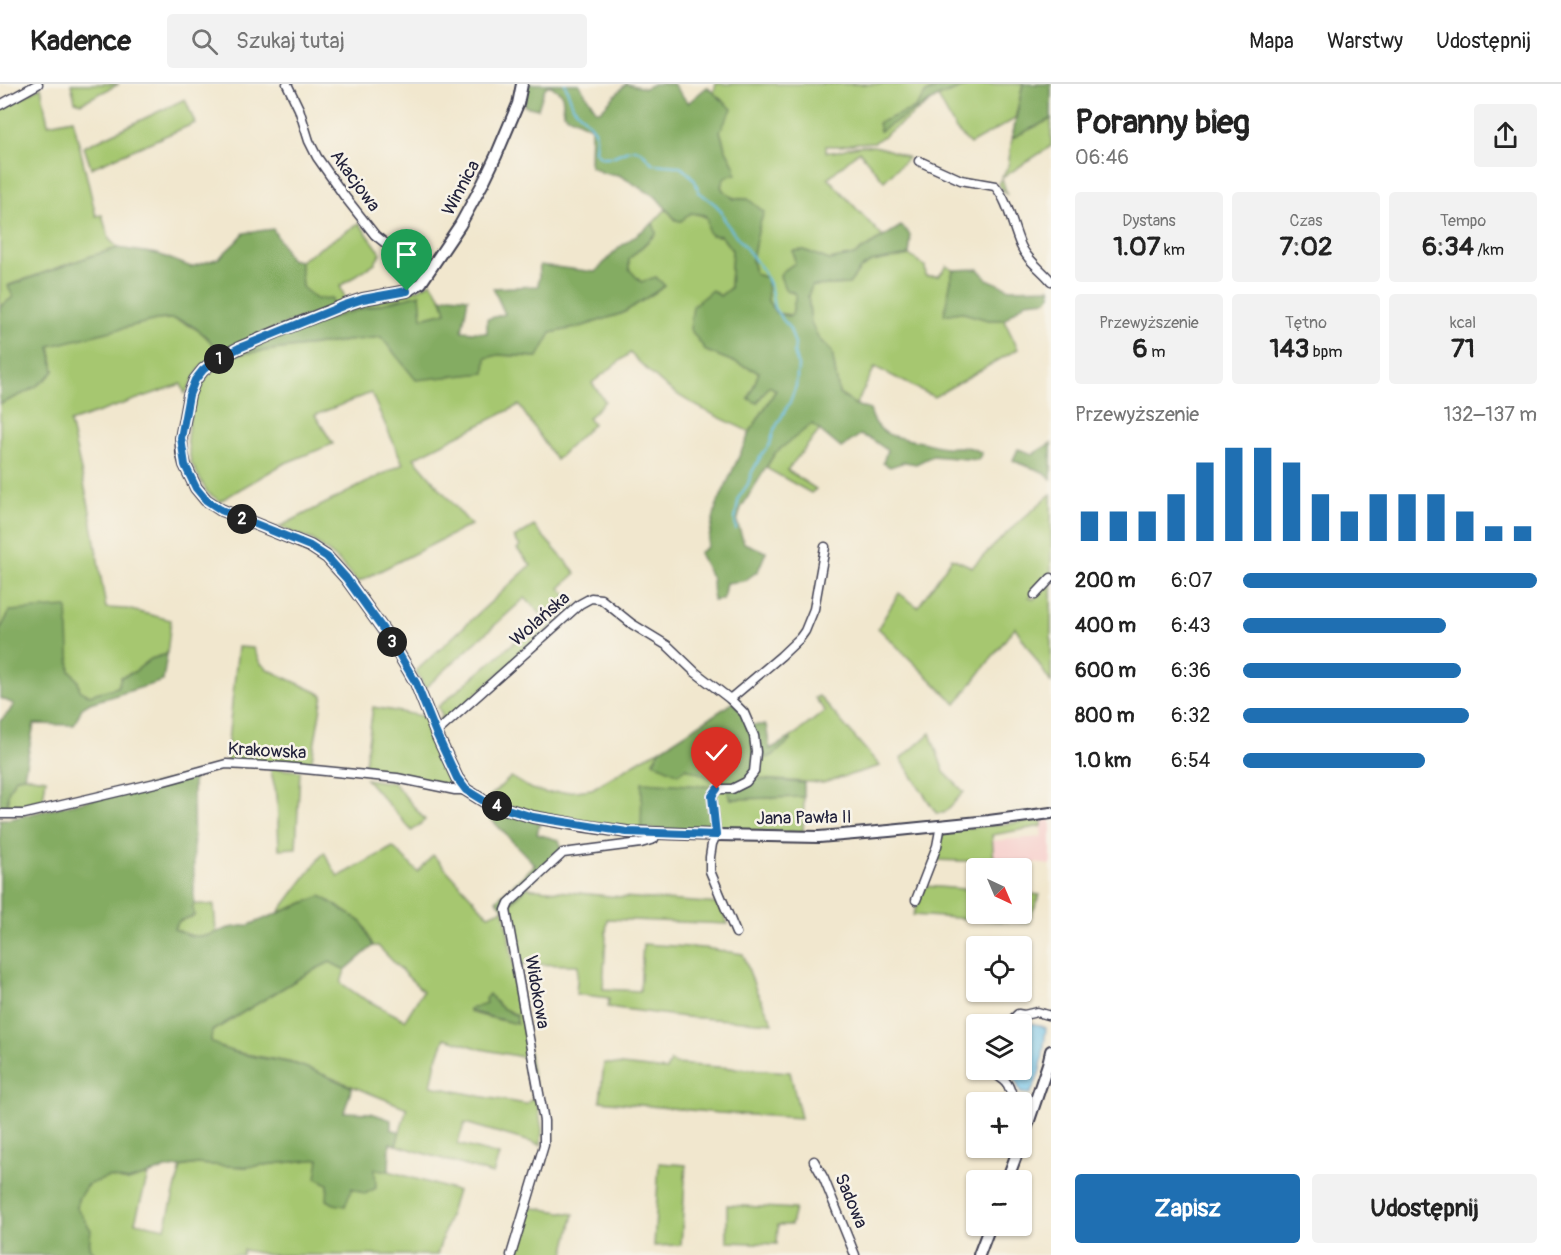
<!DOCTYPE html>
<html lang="pl">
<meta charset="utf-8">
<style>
body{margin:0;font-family:Pangolin,sans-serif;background:#f2f2f2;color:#222;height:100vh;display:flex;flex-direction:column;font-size:22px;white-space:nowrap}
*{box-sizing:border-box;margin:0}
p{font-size:20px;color:#767676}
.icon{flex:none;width:33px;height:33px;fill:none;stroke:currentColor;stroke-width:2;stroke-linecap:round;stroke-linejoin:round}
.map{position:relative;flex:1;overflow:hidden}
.drawer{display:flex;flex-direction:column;background:#fff;width:510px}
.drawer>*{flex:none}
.needle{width:39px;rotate:136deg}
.tools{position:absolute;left:966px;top:774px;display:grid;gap:12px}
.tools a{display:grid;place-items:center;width:66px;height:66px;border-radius:6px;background:#fff;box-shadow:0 2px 4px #0004;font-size:30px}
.pin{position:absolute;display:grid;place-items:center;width:51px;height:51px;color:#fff;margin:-62px -26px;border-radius:50% 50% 50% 0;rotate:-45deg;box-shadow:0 0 6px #0007}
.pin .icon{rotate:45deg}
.km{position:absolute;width:30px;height:30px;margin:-15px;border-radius:50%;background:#222;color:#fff;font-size:16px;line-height:30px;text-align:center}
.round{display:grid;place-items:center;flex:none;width:63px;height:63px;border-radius:6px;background:#f2f2f2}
.headline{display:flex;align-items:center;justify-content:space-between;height:102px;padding:0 24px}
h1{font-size:33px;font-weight:700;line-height:45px}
.stats{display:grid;grid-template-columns:repeat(3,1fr);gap:9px;height:102px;padding:6px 24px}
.stats div{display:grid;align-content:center;border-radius:6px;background:#f2f2f2;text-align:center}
.stats b{font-size:26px;font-weight:700}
.stats small{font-size:16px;font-weight:400}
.stats p{font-size:16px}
.chart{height:168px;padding:12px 24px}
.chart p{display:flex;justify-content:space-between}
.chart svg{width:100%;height:108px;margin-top:6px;stroke:#1f6fb2;stroke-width:6}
.cta{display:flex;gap:12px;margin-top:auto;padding:12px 24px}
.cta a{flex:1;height:69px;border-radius:6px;background:#1f6fb2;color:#fff;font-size:24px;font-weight:700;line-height:69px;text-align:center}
.cta a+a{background:#f2f2f2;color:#222}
ul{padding:0 24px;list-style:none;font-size:20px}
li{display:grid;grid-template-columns:96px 72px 1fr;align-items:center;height:45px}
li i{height:15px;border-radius:8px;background:#1f6fb2}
header{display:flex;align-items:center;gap:36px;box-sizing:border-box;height:84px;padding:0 30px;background:#fff;border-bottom:2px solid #e0e0e0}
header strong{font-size:28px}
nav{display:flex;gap:33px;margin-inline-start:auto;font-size:21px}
.search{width:420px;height:54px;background:#f2f2f2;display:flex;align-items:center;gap:15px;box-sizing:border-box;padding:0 21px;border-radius:6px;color:#767676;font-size:22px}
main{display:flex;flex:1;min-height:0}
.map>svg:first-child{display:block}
.built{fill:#f7d0cd}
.green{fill:#a6c76f;stroke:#647455;stroke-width:1.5;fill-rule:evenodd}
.forest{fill:#84ac62;stroke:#53674e;stroke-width:1.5}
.water{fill:#6cc1e9;stroke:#477292;stroke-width:1.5}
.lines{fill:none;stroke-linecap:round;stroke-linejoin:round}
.stream{stroke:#6cc1e9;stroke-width:2}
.minor-casing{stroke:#414051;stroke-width:11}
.tertiary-casing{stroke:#414051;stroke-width:14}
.minor{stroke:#fff;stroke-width:8}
.tertiary{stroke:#fff;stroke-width:10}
.route-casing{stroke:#fff;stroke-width:12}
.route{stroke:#1f6fb2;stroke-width:8}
.labels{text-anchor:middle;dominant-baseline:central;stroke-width:5;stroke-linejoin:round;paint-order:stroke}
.street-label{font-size:18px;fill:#22223b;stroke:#f7f3e8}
</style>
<header>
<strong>Kadence</strong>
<div class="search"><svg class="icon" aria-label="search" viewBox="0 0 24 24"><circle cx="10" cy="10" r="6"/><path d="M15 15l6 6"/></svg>Szukaj tutaj</div>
<nav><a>Mapa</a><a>Warstwy</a><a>Udostępnij</a></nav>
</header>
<main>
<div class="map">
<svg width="1051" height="1171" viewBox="0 0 1051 1171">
<rect width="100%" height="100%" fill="#f7f3e8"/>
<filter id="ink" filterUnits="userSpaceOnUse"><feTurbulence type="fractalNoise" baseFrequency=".0167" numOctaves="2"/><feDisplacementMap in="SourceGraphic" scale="12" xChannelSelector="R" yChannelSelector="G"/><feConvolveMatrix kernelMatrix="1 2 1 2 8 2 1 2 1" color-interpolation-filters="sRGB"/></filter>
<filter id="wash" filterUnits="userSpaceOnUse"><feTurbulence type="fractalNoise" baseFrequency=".008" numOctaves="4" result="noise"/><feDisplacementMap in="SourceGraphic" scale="24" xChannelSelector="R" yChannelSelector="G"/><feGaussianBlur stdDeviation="1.35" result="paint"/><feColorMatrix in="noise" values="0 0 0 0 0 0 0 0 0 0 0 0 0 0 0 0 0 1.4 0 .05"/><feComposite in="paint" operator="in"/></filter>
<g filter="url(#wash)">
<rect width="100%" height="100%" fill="#f1e7ce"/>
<polygon class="built" points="1042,736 1051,736 1051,781 1027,778 994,778 992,757 1041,753"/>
<g class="green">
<polygon points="71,0 119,0 81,19 75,17"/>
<path d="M716,0H950L927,8L915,24L879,39L881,46L938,13L971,0H1023L1015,35L970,60L956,46L938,13L875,58L857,59L842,62H826V68C839,69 841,65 853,63C872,58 892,66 908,74L884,97L859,67L828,94L883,153L854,171L829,176L804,166L795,179L782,188L787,207L796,210L792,231L776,229L768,217L767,194L755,190L752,175L759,143L748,115C736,115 725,114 721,102L724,93L735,83L725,64L720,47L713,10Z"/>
<polygon points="41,3 48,40 73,35 96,132 102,131 109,155 118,164 91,172 9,201 13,213 0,223 0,26"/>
<polygon points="185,15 195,39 91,84 84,63"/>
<polygon points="1051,35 1051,62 1002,94 1007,111 998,100 1008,83 1012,54"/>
<path d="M666,125L676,136L681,137L691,129C710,132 707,134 711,151L721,152L732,166L730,204L720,212L706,267L759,288L749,314L769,301L776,306L750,348C721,334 690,321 664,301C652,291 641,280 630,269L592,299L605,317L588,334L593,340L556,376L519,321L414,374L471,441L358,498L338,476L313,456L279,443L403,380L371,309L315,331L333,360L283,380L220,417L207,408L191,378L187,354L191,324L198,305L209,289L236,270L338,227L419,205L431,198L442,215L447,228L421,234L420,210L402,216L376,221L300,245L240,270L381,253L485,288V274L498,271L537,273L551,249L583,242L623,229L665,202L656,193L641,198L629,186V175L656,150L653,139Z"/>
<polygon points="359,139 381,169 375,179 340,202 346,216 333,223 316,215 302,203 300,177"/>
<polygon points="909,171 925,182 926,192 939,192 947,182 953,186 945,230 960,228 988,236 1004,236 1018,265 934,313 875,283 856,321 839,310 832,268 819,255 811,239 808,212 812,202 849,200 861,184 871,178"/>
<path d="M172,235C194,241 206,250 219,268L200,284L185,310L181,300L70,338L89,422L106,524L127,525L171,536L167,570L151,575L134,588L121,593L118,603L89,611L80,607L78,597L70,588L10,527L0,546V320C19,312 40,303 54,287L50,262L156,236Z"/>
<polygon points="812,339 820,346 787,386 816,405 811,409 766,384 775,369"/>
<polygon points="1051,410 1051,491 1029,513 1034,515 1051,499 1051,599 1015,543 956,620 878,544 899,509 918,523 952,474 972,483 1012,444"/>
<polygon points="534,442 576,489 560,504 576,521 448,635 440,637 440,634 443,633 438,623 544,533 525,514 425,604 416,587 531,481 517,465 520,462 514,454"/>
<polygon points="238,563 253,564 260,579 269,586 323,611 311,681 226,676"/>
<polygon points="819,612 880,682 823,699 759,695 755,692 756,677 791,657 790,654 825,627 815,614"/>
<polygon points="373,623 427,633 435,660 445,682 447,681 457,700 454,702 364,687"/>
<polygon points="930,649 944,688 964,708 944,729 936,729 901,675"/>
<polygon points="661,665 653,677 686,684 724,699 731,715 804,713 803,748 641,745 564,735 516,724 488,714 511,693 531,705 546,709 576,707 592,705 645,673"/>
<polygon points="270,684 300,687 296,764 279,765 277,712"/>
<path d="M24,692L46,695L42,722L25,727L8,726C7,710 7,706 17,693Z"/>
<polygon points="366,695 394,699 425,736 412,747"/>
<polygon points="1042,736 1042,742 992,751 994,778 934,776 944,746"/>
<path d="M393,763L418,788L433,771L488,831L504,825L542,1046L541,1061L465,1039L457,1060L499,1071L493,1090L396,1061L407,1024L294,979L240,969L218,963L211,957V948L308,889L330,878L345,886L341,899L361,913L405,936L423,907L407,892L378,862H373L362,838L321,812L278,829L324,768L338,793ZM489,911L500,923L517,931V940L475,930L469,927V925L487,919ZM445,954L481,965L527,974L533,1014L526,1020L484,1013L431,1002L436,977Z"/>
<polygon points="925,802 976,806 976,830 1022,830 1022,809 1040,811 1028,839 913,831"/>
<polygon points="527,804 609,812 720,820 728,840 607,835 603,905 640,907 643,860 704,864 743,870 756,906 773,939 685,933 608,923 609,914 576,910 578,881 518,880 509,821"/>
<path d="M194,820L214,821L216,849C197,855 190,852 173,845L179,837L194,832L192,823Z"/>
<polygon points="671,977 675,980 790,988 801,1034 719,1029 600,1017 604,979 666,986"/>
<polygon points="319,1075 329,1100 345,1122 352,1104 375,1084 389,1087 457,1107 437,1171 269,1171 243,1166 242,1171 97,1171 89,1163 90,1146 77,1124 79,1111 89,1100 109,1093 128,1097 148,1091 135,1138 165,1144 181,1083 197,1080 245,1083"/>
<polygon points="659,1079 686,1081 681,1161 654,1162"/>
<polygon points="727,1121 795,1125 791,1141 778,1141 777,1160 727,1158"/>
<polygon points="529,1123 574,1130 564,1171 516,1171"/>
</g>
<g class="forest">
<path d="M529,0H579L596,26L600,27L626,0L645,4L654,0H673L688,19L707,3L732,25L720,47L725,64L735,83L736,90L725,93L721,102L723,106L734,115H748L764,128L759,143L752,175L755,190L767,194L768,217L776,229L788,232L792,231L796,210L785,205L780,192L782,188L795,179L793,167L804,166L829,176L854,171L901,142C915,152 910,156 909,171L871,178L861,184L849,200L812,202L808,212L811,239L819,255L832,268L839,310L856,321L870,326C877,352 894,353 917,357C927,359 936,362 946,363C962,364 967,360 982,369L978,376L932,372L916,380L905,378L890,383L883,379L887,366L871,355L860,351L841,364L812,340L775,369L741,424L737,438L744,459L766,468L758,487L744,497L726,499L723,515L713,517L712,495L699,469L707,463L716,423L750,348L776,306L769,302L757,319L749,315L759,288L706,267L690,245L693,222L712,206L720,212L730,204L732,166L721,152L711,151L708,148L707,134L704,131L691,129L681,137L676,136L656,113L619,91L603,89L590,82L591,43L568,32L564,29L562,10L551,2H547L544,6L538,25L524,22Z"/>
<polygon points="950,0 971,0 938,13 880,47 878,39 915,24 927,8"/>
<polygon points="1023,0 1051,0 1051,35 1012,54"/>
<polygon points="653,139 656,149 629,175 629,185 641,198 656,193 665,202 623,229 583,242 551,249 538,273 498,271 486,274 485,289 416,296 381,253 236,270 300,245 347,229 420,210 422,234 446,228 442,215 450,212 468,214 462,247 487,249 487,235 505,230 493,204 538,202 540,181 595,188 620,163"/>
<path d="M273,145L290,175L300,177L302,203L316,215L332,214L333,223L259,250L219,268C208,253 192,236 171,235C167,234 161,236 156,236L50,262L54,287C40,303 19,312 0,320V223L13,213L8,202L91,172L118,164L158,170L191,183L219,174L237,157L244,149Z"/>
<polygon points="978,185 987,195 1010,205 1050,204 1051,211 1047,216 1026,218 1004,236 988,236 960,228 944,231 953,186"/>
<path d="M1051,359V395C1042,384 1026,384 1013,376L1018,365L1033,370Z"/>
<path d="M67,523L70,588H72L78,597L80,607L89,611L118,603L121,593L134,588L151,575L167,570L163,597L90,619L82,624L74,641L34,640L24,692L17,693C7,706 7,710 8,726H0V637L9,628L14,620L0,614V546L10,527Z"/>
<polygon points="734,618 750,641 766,641 770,665 790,654 791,656 772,672 756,677 756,692 759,695 804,699 804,713 731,715 724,699 686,684 678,690 653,678 661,665"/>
<path d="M193,691L194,820L193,823L194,832L179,837L174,845L191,852H206L229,844L249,841L321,812L362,838L373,862L345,886L330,878L308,889L212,947L211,957C231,973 267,973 291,979C312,984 332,995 352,1003L344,1028L371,1029L391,1036V1045L400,1048L396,1061L390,1059L389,1087L375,1085L376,1104L365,1110L352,1104L345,1122L334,1120L327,1116L328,1100L316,1094L319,1075L245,1083L197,1080L165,1085L128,1097L109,1093L87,1101L78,1115L77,1124L91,1146L89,1163L97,1171H0V735H10Z"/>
<polygon points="642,698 718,703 709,713 714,746 641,745"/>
<polygon points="487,723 540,739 537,750 559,756 563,767 504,825 496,816 535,781 484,728"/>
<polygon points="489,910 500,923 517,932 517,940 469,927 469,925 486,919 485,915"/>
</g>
<path class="water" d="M1029,939L1040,941L1046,944C1043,969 1043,988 1030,1010L1021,1009L1011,986H1022V940H1018Z"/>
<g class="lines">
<polyline class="stream" points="565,0 573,22 595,46 596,53 595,67 601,73 612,73 628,66 635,65 642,68 653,80 676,82 682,84 689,90 695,97 699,108 716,121 721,127 726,139 763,186 771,205 774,224 790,245 795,260 794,269 798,282 796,302 790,318 774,346 770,360 762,370 751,390 748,400 739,413 735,436 736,445"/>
</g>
</g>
<g filter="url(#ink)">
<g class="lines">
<g class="minor-casing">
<g id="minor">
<polyline points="287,0 299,25 309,57 317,73 345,113 375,151 400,171 427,190"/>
<polyline points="0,21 38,0"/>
<path d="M919,77L961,96L995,102C1009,118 1012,142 1021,162C1027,176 1041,185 1051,197"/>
<polyline points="1035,511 1051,494"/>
<polyline points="730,615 781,572 800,554 805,547 814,525 825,463"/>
<polyline points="436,649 580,520 591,514 601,515 632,540 668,562 695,588 730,615 744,629 754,652 756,668 754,688 746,698 732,705 717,705 712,712 716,751 712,760 710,773 710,787 736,849"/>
<polyline points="0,730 24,730 164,697 226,680 284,683 397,694 455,706 466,706"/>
<polyline points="916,816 937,762 941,741"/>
<polyline points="1008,940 1018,930 1024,931 1037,928 1051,932"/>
<path d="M996,986C997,993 999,992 1005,997C1007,999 1009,1003 1010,1006C1015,1016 1023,1019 1033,1023"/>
<polyline points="814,1077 824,1095 855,1171"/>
<polyline points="511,1171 544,1061 544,1037 506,826 509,819 563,769 641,759 654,755 656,748"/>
</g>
</g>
<g class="tertiary-casing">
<g id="tertiary">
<polyline points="522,0 518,20 496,72 483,99 460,141 421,199 407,207 363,215 345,221 284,245 239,264 214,277 203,286 195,296 189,311 181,354 182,369 185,381 196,404 206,416 221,426 310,462 327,473 346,494 390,555 416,599 436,649 457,694 466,706 487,719 533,733 585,742 627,748 716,751 819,753 889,747 989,737 1051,729"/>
<polyline points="1022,1057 1048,980 1051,967"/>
<polyline points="1007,1096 1019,1064"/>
<polyline points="979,1171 990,1142"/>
</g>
</g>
<use href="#minor" class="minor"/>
<use href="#tertiary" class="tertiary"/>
</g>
</g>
<g class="lines" filter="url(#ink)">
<g class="route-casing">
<polyline id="route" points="407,207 363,215 345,221 239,264 214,277 203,286 195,296 189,311 181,354 185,381 196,404 206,416 221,426 310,462 327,473 346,494 390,555 416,599 436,649 457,694 466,706 487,719 533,733 627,748 716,751 712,712 717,705"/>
</g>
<use href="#route" class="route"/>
</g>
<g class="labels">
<g class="street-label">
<text transform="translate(355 97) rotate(54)">Akacjowa</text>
<text transform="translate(461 104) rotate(-62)">Winnica</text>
<text transform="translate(540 535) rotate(-41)">Wolańska</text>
<text transform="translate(267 667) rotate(3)">Krakowska</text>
<text transform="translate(804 734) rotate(-1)">Jana Pawła II</text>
<text transform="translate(537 908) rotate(80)">Widokowa</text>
<text transform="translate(851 1117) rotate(67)">Sadowa</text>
</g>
</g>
</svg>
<div class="tools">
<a><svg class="needle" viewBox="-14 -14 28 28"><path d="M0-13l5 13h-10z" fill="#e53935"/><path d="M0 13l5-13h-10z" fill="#767676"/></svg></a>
<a><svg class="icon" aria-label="locate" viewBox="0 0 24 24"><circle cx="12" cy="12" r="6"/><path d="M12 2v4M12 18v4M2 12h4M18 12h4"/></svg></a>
<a><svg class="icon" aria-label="layers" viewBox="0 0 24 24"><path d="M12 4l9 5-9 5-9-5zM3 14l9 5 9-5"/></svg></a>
<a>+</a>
<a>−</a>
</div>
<div class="pin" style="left:407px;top:207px;background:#1e9e55"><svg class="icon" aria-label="arrive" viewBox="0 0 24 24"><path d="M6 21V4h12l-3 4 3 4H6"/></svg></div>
<div class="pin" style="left:717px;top:705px;background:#d93025"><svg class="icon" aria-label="check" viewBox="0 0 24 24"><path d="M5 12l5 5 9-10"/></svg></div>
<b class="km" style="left:219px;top:275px">1</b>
<b class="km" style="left:242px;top:435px">2</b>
<b class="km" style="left:392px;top:558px">3</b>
<b class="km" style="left:497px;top:722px">4</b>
</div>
<section class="drawer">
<div class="headline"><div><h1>Poranny bieg</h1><p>06:46</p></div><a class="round"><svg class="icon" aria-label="share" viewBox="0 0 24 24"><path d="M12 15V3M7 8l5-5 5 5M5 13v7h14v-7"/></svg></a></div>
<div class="stats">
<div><p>Dystans</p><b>1.07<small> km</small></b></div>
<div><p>Czas</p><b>7:02</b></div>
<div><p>Tempo</p><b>6:34<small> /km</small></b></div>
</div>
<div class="stats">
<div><p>Przewyższenie</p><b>6<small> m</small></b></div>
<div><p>Tętno</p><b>143<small> bpm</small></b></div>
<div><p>kcal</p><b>71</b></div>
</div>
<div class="chart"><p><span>Przewyższenie</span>132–137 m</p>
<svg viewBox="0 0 160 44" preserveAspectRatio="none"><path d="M5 44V32M15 44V32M25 44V32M35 44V25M45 44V12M55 44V6M65 44V6M75 44V12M85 44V25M95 44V32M105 44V25M115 44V25M125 44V25M135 44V32M145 44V38M155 44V38"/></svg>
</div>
<ul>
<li><b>200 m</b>6:07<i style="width:100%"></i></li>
<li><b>400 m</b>6:43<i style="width:69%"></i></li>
<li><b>600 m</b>6:36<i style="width:74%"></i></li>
<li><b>800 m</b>6:32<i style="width:77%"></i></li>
<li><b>1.0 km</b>6:54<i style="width:62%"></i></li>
</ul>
<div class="cta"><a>Zapisz</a><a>Udostępnij</a></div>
</section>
</main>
